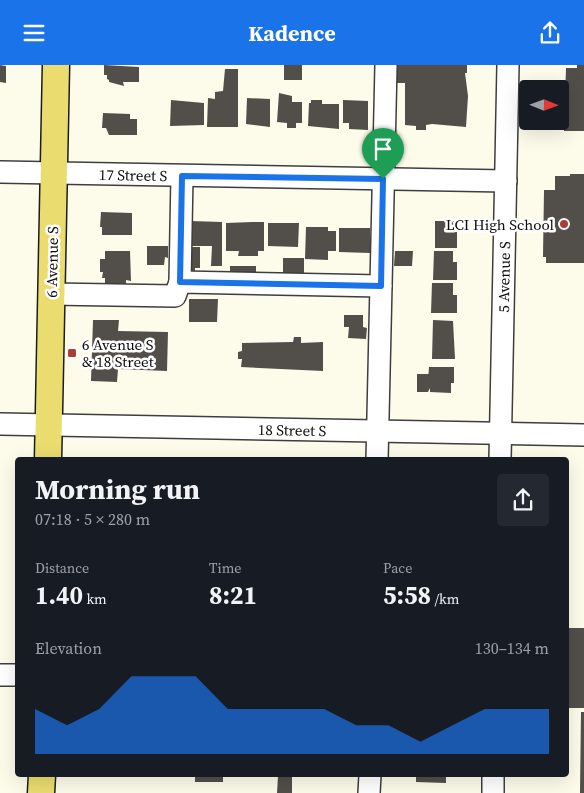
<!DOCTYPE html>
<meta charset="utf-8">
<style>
body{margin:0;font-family:"Source Serif 4",serif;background:#242831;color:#f1f3f6;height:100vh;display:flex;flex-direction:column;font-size:19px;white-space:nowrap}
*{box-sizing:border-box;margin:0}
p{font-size:16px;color:#9ea1a6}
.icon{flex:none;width:28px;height:28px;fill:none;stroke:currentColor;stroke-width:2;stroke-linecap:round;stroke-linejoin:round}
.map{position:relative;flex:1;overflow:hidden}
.drawer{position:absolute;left:15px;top:392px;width:554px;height:320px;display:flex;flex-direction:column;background:#171b24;border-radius:5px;box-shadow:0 5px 20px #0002}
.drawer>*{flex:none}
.needle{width:32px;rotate:91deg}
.buttons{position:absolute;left:519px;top:15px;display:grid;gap:10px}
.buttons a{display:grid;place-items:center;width:50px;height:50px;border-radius:5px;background:#171b24;box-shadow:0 5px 20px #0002;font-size:25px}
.pin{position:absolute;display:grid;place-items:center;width:42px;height:42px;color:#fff;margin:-51px -21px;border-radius:50% 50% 50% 0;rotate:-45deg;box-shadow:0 0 5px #0007}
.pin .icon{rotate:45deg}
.round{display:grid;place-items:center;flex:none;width:52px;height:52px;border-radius:5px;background:#242831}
.overview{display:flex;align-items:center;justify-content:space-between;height:85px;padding:0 20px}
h1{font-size:28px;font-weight:700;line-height:38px}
.stats{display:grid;grid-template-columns:repeat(3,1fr);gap:8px;height:85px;padding:5px 20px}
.stats div{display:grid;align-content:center}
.stats b{font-size:25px;font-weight:700}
.stats small{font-size:14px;font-weight:400}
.stats p{font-size:14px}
.chart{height:140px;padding:10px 20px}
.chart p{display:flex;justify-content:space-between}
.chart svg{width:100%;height:90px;margin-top:5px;fill:#1a73e8;opacity:.7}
header{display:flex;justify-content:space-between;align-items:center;height:65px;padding:0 20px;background:#1a73e8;color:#fff;font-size:22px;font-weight:700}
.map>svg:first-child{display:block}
.building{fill:#524e49}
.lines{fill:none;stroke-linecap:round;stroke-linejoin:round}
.minor-casing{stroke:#3e3e3e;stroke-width:24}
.major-casing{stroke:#1c1c1c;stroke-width:29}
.minor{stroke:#fff;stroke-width:21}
.major{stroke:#eadc6e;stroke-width:26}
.route-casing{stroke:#fff;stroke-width:10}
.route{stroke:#1a73e8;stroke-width:6}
.poi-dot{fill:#ac3d32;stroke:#fff;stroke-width:2}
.labels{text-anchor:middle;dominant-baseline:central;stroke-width:5;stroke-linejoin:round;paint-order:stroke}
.street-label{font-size:15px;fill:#0b0b0b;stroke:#fff}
.poi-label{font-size:15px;fill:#0b0b0b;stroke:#fff;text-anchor:end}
</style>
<header><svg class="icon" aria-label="menu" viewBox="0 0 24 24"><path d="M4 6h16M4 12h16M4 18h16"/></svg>Kadence<svg class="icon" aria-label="share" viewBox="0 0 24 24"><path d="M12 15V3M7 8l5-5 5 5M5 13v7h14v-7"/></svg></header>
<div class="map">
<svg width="584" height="728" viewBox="0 0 584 728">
<rect width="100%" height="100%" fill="#fdfceb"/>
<g class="building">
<polygon points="0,0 6,1 6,18 0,17"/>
<polygon points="104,0 139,2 139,17 123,17 124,21 109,17 109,15 107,14 107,10 104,10"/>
<rect x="284" y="0" width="18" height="15"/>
<polygon points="394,0 467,0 467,8 465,8 468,31 466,62 432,59 426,60 426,65 416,65 416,61 405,60 405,18 393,18"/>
<polygon points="577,0 584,0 584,66 564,66 566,3 577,3"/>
<polygon points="225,4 238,4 238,62 207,62 208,33 215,34 215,27 223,26"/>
<polygon points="279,28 292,31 292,37 302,37 302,58 296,58 296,63 287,63 287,58 277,57"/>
<polygon points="247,33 270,34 270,62 246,59"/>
<polygon points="171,35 204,38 204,60 170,61"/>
<polygon points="311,35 322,35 322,39 339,39 339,64 308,61 309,38 311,38"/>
<polygon points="343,35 368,36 368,65 349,64 349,58 343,58"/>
<polygon points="103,48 130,49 130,54 137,54 137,70 109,70 106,63 102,63"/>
<polygon points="570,109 584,109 584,198 546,198 546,192 543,192 544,125 555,125 555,111 570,111"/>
<polygon points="101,147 132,148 132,170 102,170 102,162 100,162"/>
<polygon points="190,156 222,157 222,201 211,201 212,181 189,181"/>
<polygon points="435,156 454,156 454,167 457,167 457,183 435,183"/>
<polygon points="252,157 264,157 264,186 258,186 258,191 238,191 239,186 226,186 226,158"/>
<polygon points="268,158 299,158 298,182 268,181"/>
<polygon points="306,162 328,162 328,166 336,166 336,186 328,186 328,195 305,194"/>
<polygon points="339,163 370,163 370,188 339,187"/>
<polygon points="147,181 168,181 168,193 165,192 164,200 147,200"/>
<polygon points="186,182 200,182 200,203 195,203 195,206 188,206"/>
<polygon points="105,186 130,186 131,216 126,215 126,225 105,225 105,213 102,213 103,207 100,207 100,194 105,194"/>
<polygon points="395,186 413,186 412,201 394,201"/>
<polygon points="434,186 453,186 453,197 457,197 457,215 433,215"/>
<rect x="283" y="193" width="21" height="23"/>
<rect x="230" y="201" width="26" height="8"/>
<polygon points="432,218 453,218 453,230 457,230 457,248 431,248"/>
<polygon points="189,234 218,234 217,257 189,257"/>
<polygon points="344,250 363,250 363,262 367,263 366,274 348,273 349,262 344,262"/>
<polygon points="93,255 119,255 118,266 168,267 167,306 118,304 117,317 91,316"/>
<polygon points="433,255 453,256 455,294 432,294"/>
<polygon points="294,272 301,272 301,278 323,277 323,306 241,302 242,294 238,294 238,287 242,286 242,278 293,277"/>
<polygon points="429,302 454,302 454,318 451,318 451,328 430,327 430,323 428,327 417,327 417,309 429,309 428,315"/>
<rect x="566" y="563" width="18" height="80"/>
<polygon points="581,647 584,647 584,728 580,728"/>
<rect x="195" y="710" width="28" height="7"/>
<polygon points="416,710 446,710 446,718 416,717"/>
<polygon points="278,711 292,712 292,728 277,728"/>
</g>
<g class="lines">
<g class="minor-casing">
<g id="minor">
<polyline points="0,107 506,116"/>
<polyline points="180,217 182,111"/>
<polyline points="51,229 175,231 180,217 381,221"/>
<polyline points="0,359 584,370"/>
<polyline points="377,395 386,0"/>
<polyline points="500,395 508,0"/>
<polyline points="0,610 18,610"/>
<polyline points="369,728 370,710"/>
<polyline points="493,728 493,710"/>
</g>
</g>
<g class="major-casing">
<g id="major">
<polyline points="48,395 56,0"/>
<polyline points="41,728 42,710"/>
</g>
</g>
<use href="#minor" class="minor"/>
<use href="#major" class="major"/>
</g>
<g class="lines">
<g class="route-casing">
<polygon id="route" points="182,111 383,114 381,221 180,217"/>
</g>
<use href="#route" class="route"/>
</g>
<g class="poi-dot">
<circle cx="564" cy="159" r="5"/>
<rect x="67" y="283" width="10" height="10" rx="2.5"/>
</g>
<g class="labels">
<g class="street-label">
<text transform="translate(133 110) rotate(1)">17 Street S</text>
<text transform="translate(52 197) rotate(-89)">6 Avenue S</text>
<text transform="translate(504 212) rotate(-89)">5 Avenue S</text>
<text transform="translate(292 365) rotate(1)">18 Street S</text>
</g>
<g class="poi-label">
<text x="554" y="159">LCI High School</text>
<text x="82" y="279" text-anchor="start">6 Avenue S<tspan x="82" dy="17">&amp; 18 Street</tspan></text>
</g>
</g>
</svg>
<div class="buttons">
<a><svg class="needle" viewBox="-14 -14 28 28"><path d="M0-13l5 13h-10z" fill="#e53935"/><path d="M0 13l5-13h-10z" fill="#9ea1a6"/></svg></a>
</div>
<div class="pin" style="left:383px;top:114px;background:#1e9e55"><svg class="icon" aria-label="arrive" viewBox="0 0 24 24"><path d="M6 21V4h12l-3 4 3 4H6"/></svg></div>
<section class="drawer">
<div class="overview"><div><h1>Morning run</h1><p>07:18 · 5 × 280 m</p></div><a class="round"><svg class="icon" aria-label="share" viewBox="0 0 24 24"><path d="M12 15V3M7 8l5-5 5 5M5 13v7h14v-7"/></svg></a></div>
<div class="stats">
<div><p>Distance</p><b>1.40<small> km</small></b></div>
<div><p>Time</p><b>8:21</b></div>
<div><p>Pace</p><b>5:58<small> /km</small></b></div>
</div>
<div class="chart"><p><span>Elevation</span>130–134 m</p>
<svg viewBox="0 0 160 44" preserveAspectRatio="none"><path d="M0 44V22L10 30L20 22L30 6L40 6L50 6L60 22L70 22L80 22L90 22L100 30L110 30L120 38L130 30L140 22L150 22L160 22V44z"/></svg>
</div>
</section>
</div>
